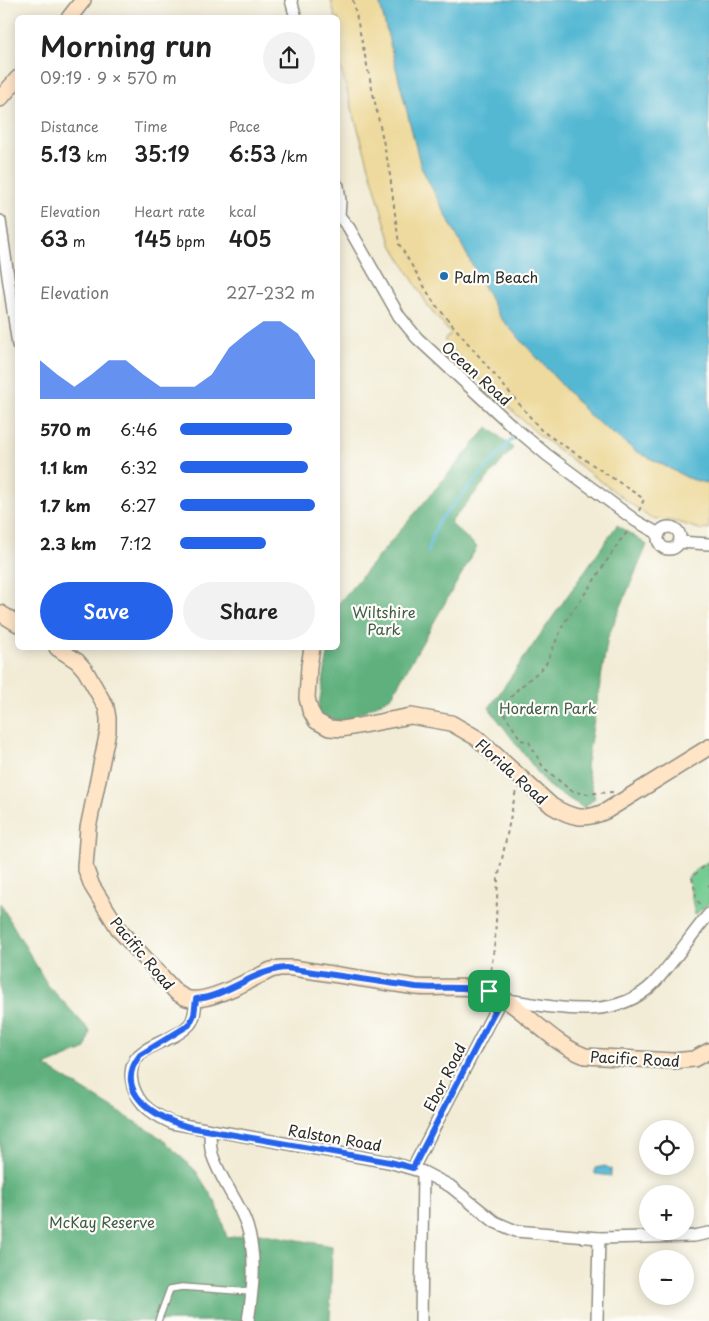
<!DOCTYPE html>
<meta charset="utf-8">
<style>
body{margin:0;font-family:"Playpen Sans",sans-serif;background:#f2f2f2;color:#222;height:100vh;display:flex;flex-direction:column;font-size:19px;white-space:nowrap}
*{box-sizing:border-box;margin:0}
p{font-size:16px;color:#767676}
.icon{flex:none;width:28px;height:28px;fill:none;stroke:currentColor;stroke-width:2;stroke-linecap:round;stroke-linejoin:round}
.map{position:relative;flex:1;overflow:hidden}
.sheet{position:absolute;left:15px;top:15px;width:325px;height:635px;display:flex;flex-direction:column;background:#fff;border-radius:8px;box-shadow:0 2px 12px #0003}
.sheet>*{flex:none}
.buttons{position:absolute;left:639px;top:1120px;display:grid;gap:10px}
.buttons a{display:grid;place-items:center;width:55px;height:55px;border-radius:50%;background:#fff;box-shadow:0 2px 12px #0003;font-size:25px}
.pin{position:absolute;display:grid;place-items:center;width:42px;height:42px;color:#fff;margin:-21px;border-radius:10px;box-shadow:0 2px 8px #0006}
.round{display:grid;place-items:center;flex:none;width:52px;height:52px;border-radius:26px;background:#f2f2f2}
.summary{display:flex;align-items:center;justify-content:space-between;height:85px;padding:0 25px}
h1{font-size:28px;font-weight:600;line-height:38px}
.metrics{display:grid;grid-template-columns:repeat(3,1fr);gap:8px;height:85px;padding:5px 25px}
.metrics div{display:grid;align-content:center}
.metrics b{font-size:21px;font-weight:600}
.metrics small{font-size:14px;font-weight:400}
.metrics p{font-size:14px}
.chart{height:140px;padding:10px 25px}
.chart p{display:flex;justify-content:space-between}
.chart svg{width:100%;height:90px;margin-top:5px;fill:#2563eb;opacity:.7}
.action{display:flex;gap:10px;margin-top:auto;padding:10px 25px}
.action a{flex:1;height:58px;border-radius:30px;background:#2563eb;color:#fff;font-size:20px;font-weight:600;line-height:58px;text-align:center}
.action a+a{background:#f2f2f2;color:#222}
ul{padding:0 25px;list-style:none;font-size:16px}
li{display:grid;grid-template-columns:80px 60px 1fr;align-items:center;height:38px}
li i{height:12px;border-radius:6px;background:#2563eb}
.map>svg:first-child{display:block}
.green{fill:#74cc93;stroke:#507c5f}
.forest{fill:#5fb07d;stroke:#456e54}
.sand{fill:#eeda9e;stroke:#8c8264}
.water{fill:#55b8d3;stroke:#40727f}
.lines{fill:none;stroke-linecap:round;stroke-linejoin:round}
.stream{stroke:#55b8d3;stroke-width:3}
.lane-casing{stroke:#8e8c80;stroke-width:8}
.street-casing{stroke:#8e8c80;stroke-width:14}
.secondary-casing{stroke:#8e8c80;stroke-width:18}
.path{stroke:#8e8c80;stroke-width:2;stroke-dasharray:4 4;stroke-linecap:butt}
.lane{stroke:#fff;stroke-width:5.5}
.street{stroke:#fff;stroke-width:11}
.secondary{stroke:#ffe4c6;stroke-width:15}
.route-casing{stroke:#fff;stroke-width:10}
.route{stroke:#2563eb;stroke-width:6}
.poi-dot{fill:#1f6fb2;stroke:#fdfcf7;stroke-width:2}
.labels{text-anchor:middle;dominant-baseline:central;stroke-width:4.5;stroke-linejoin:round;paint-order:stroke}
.poi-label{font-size:15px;fill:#2b2b2b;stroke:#fdfcf7;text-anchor:start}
.street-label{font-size:15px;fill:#2b2b2b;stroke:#fdfcf7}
.park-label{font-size:15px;fill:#415b4a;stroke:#fdfcf7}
</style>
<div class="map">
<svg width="709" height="1321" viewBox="0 0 709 1321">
<rect width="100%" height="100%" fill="#fdfcf7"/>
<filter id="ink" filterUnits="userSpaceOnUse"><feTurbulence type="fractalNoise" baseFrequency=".02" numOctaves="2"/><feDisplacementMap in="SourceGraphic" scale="10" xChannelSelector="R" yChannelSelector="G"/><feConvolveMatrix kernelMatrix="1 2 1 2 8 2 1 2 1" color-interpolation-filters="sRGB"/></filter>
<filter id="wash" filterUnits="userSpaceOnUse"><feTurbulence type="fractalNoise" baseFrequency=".0096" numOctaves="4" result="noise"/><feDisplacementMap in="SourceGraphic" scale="20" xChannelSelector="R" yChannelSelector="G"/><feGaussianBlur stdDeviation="1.12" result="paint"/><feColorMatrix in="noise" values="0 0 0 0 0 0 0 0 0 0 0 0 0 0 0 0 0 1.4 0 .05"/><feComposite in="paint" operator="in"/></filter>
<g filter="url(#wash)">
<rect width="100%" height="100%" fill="#f2ecd6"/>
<polygon class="green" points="709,861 709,903 695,915 688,877 697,868"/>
<g class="forest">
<polygon points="488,427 513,448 450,523 477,547 391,697 327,731 315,727 329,648 338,648 338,604"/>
<polygon points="617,525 647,545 608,637 586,767 595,798 584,808 548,786 489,708"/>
<polygon points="0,903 47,984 90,1031 86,1049 45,1066 161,1138 196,1171 217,1205 227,1238 259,1233 332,1246 330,1321 0,1321"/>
</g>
<polygon class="sand" points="331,0 379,0 421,167 499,316 591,417 636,451 688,478 709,484 709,529 702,530 678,522 650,518 540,436 488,388 444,340 451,334 430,309 391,243 338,60 338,18 335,17"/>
<g class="water">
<polygon points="379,0 709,0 709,484 688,478 636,451 591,417 499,316 421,167"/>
<polygon points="605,1166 611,1169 611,1176 595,1174 595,1168"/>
</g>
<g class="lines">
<polyline class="stream" points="428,552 434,532 439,521 515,436"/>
</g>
</g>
<g filter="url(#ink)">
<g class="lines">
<g class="lane-casing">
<polyline id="lane" points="158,1321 170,1289 182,1287 252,1292"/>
</g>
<g class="street-casing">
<g id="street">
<polyline points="291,0 296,18"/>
<polyline points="338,186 340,201 339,216"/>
<polyline points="339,216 349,228 399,316 417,338 510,424 547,455 636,521 659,534"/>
<polyline points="0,221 18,345"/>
<circle cx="669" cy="538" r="11"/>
<polyline points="679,542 709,544"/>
<path d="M196,999C195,1008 195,1019 189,1025C176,1039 153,1042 139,1055C125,1069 132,1091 143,1104C151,1113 162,1118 172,1123L389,1162L423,1172L450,1186L495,1222L516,1231L599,1238L694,1236L709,1233"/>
<path d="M210,1131C210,1138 210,1146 212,1154C220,1180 239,1201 247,1226C257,1257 253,1290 248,1321"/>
<path d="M413,1168L501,999C550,1006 614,1024 654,983C674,962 690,936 709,914"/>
<polyline points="421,1321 423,1172"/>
<polyline points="597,1321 599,1238"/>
</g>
</g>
<g class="secondary-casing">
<g id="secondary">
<polyline points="69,18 83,0"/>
<polyline points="0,99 18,78"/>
<polyline points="0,613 18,624"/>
<path d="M57,648L77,661L85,670L106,707L108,718V731L88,828L85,867L92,886L120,931L176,992C180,995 185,998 190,999C210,1002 252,979 271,970L280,968H293L416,987C437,989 471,984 489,991C525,1007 548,1042 585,1056L673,1061L694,1059L709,1051"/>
<path d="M312,648L309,666L307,698L310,710L316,721L329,728L342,729L411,716L451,723L477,738L552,806C572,818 584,821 606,811L709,747"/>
</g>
</g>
<g class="path">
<polyline points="353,0 389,168 399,244 434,303 542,431 644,499 639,511"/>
<polyline points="613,792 584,794 570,790 543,767 529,742 521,740 501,709 517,690 545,666 564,623 593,582 619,542 629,530"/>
<polyline points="708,886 709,885"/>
<polyline points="700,904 697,900 692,877 706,865 709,865"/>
<polyline points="490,978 495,941 498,879 516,790"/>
</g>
<use href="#lane" class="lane"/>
<use href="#street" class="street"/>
<use href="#secondary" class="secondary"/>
</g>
</g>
<g class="lines" filter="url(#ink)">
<g class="route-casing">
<path id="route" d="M286,968L416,987C446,990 474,982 501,999L413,1168L390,1162L189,1127C157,1119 111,1092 140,1055L189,1025L194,1015L196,999C228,996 254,970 286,968Z"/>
</g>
<use href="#route" class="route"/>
</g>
<circle class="poi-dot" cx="444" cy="276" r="5"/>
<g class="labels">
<g class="poi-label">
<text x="454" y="276">Palm Beach</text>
</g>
<g class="street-label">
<text transform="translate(477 373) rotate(42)">Ocean Road</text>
<text transform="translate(512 771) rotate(42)">Florida Road</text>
<text transform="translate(143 953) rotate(50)">Pacific Road</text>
<text transform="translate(635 1058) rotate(3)">Pacific Road</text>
<text transform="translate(444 1077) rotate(-63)">Ebor Road</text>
<text transform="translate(335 1137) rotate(10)">Ralston Road</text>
</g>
<g class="park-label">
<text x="384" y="611">Wiltshire<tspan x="384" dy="17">Park</tspan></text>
<text x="548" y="707">Hordern Park</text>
<text x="102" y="1221">McKay Reserve</text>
</g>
</g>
</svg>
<div class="buttons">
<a><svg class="icon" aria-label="locate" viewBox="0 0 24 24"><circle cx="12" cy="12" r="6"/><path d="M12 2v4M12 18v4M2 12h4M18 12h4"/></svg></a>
<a>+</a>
<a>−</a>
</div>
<div class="pin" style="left:489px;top:991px;background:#1e9e55"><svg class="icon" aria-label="arrive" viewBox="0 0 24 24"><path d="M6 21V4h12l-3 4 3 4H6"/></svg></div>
<section class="sheet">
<div class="summary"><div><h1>Morning run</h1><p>09:19 · 9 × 570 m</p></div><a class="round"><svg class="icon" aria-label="share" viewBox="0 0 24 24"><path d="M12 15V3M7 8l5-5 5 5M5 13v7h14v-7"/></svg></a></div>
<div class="metrics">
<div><p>Distance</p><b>5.13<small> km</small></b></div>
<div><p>Time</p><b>35:19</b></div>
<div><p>Pace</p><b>6:53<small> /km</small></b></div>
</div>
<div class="metrics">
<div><p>Elevation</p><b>63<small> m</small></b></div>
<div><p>Heart rate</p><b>145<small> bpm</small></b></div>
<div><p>kcal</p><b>405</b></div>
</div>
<div class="chart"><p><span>Elevation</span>227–232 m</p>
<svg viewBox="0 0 160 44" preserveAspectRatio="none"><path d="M0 44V25L10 32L20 38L30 32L40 25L50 25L60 32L70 38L80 38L90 38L100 32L110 19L120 12L130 6L140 6L150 12L160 25V44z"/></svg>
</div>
<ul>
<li><b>570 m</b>6:46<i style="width:83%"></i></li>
<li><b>1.1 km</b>6:32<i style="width:95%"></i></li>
<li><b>1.7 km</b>6:27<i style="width:100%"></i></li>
<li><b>2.3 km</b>7:12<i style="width:64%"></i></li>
</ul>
<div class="action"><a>Save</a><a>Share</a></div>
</section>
</div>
